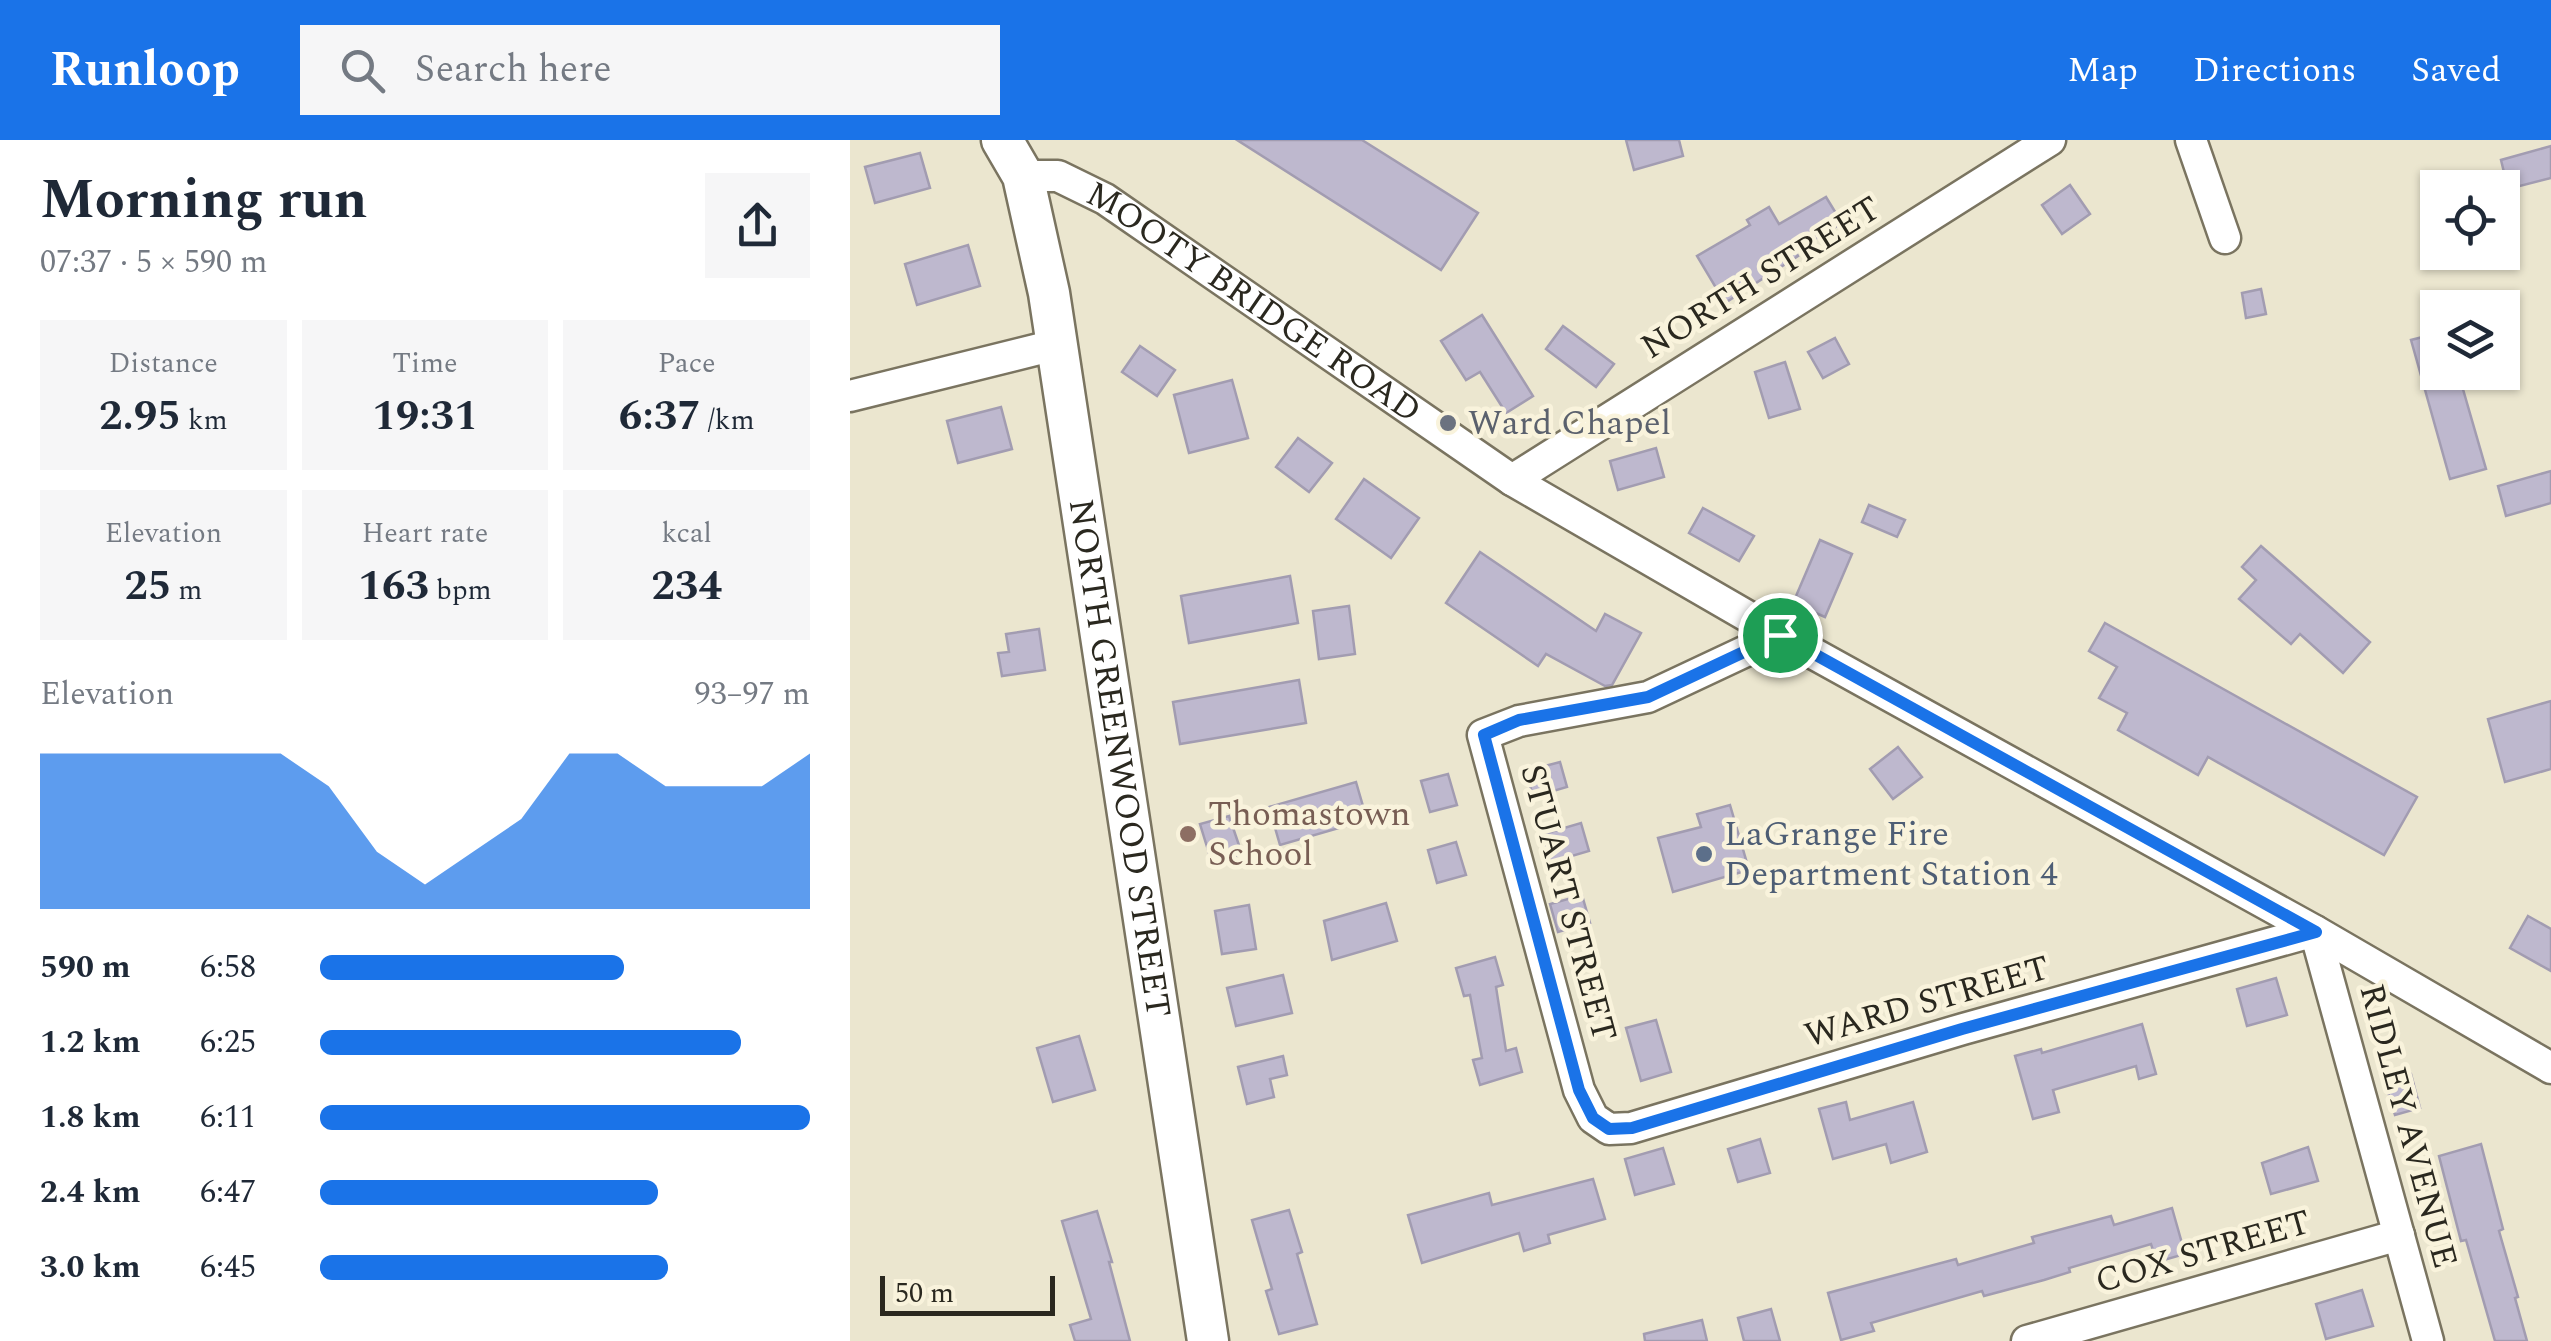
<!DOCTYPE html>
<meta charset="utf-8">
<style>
body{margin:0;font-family:Spectral,serif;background:#f6f6f7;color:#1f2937;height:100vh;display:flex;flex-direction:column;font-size:38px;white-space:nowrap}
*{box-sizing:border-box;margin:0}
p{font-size:32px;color:#747a83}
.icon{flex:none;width:55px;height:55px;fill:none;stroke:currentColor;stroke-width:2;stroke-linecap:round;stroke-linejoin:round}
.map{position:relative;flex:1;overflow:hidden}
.panel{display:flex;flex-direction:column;background:#fff;width:850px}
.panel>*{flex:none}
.tools{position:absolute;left:1570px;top:30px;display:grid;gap:20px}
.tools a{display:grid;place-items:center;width:100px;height:100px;border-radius:0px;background:#fff;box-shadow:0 2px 8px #0004;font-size:50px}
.scale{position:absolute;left:30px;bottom:25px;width:175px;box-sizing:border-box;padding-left:10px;border:5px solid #2a281f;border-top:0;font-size:28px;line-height:35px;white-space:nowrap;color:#2a281f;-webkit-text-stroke:8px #f9f3dc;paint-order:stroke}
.pin{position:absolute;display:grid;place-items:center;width:85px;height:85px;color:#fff;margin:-42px;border:5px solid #fff;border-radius:50%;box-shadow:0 2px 10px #0007}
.round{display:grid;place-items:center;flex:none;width:105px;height:105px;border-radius:0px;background:#f6f6f7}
.head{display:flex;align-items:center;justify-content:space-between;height:170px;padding:0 40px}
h1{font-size:55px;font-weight:700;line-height:75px}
.metrics{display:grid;grid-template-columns:repeat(3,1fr);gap:15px;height:170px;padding:10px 40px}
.metrics div{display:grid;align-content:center;border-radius:0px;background:#f6f6f7;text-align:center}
.metrics b{font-size:42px;font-weight:700}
.metrics small{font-size:28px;font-weight:400}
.metrics p{font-size:28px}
.chart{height:280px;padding:20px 40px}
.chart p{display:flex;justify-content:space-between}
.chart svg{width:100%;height:180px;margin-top:10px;fill:#1a73e8;opacity:.7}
ul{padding:0 40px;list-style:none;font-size:32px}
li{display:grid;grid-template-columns:160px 120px 1fr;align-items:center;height:75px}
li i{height:25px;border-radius:12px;background:#1a73e8}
header{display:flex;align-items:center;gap:60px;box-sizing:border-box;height:140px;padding:0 50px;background:#1a73e8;color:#fff}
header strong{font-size:48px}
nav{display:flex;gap:55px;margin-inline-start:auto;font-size:35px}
.search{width:700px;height:90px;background:#f6f6f7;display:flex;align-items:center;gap:25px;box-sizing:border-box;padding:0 35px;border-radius:0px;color:#747a83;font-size:38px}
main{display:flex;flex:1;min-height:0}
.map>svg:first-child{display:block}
.building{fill:#beb8ce;stroke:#a29cb1;stroke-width:2.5}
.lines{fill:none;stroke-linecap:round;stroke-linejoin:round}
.minor-casing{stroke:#7a7460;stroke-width:35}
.major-casing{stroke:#7a7460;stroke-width:45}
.minor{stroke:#fff;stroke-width:30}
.major{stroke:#fff;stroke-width:40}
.route-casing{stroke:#fff;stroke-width:20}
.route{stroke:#1a73e8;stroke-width:12}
.worship-dot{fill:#6b7280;stroke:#f9f3dc;stroke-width:4}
.education-dot{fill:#8d6e63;stroke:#f9f3dc;stroke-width:4}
.service-dot{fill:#5c6f8a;stroke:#f9f3dc;stroke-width:4}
.labels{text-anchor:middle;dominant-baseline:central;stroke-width:9;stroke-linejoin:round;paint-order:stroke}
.street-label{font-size:35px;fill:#2a281f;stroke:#f9f3dc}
.worship-label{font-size:35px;fill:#5b616d;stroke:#f9f3dc;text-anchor:start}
.education-label{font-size:35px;fill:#785e54;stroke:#f9f3dc;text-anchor:start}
.service-label{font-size:35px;fill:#4e5e75;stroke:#f9f3dc;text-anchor:start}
</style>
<header>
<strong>Runloop</strong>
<div class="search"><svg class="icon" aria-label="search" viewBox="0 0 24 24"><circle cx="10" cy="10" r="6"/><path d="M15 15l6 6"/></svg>Search here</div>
<nav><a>Map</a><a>Directions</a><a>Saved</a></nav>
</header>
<main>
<section class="panel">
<div class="head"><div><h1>Morning run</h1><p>07:37 · 5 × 590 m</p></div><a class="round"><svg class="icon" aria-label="share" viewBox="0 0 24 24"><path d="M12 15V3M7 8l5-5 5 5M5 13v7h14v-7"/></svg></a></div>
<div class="metrics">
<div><p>Distance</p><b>2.95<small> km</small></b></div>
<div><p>Time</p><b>19:31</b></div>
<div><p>Pace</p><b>6:37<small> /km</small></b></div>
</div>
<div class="metrics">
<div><p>Elevation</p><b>25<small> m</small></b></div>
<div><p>Heart rate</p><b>163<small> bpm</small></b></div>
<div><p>kcal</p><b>234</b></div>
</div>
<div class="chart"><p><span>Elevation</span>93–97 m</p>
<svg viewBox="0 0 160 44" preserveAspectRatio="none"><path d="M0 44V6L10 6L20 6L30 6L40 6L50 6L60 14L70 30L80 38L90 30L100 22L110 6L120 6L130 14L140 14L150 14L160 6V44z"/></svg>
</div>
<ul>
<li><b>590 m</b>6:58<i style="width:62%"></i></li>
<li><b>1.2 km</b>6:25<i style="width:86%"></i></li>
<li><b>1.8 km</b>6:11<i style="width:100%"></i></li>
<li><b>2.4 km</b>6:47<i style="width:69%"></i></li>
<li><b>3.0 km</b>6:45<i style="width:71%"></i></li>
</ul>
</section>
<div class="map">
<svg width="1701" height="1201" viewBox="0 0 1701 1201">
<rect width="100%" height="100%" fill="#ebe6cf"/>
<g class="building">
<polygon points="387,0 512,0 628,73 591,130"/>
<polygon points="776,0 829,0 833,16 784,30"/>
<polygon points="1701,6 1701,38 1658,49 1651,20"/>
<polygon points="70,13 80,48 25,63 15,27"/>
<polygon points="1220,45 1240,74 1212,94 1192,65"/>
<polygon points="976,57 992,83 945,111 948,116 875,163 847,116 900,85 897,80 919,67 929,84"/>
<polygon points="118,105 130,146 67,165 55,124"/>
<polygon points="1411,149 1416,174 1396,178 1392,153"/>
<polygon points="632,175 683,256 656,273 630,232 616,240 591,201"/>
<polygon points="713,186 764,224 746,247 696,209"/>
<polygon points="1588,193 1588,232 1608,232 1636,329 1600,339 1561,200"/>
<polygon points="985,198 999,224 973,238 958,212"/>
<polygon points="290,206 325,230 307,256 272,232"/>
<polygon points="935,222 950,269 919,278 905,232"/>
<polygon points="382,240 398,298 339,313 324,255"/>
<polygon points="151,267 162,309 108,323 97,281"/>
<polygon points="448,298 482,323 459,352 426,327"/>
<polygon points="806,308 814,337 768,350 760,321"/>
<polygon points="1701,331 1701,363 1656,376 1648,346"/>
<polygon points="514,339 569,378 541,418 486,379"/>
<polygon points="1019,365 1055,380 1047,397 1012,382"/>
<polygon points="853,368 904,396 889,421 839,393"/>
<polygon points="970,400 1002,414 975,477 943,463"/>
<polygon points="1411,406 1520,502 1493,533 1450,494 1441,504 1389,459 1406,440 1392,427"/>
<polygon points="630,412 746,491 755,474 791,493 762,545 755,546 696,514 688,526 596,463"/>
<polygon points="440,436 448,483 339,503 331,456"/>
<polygon points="499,466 505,514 469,519 463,471"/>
<polygon points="1255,483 1567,657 1534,715 1358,617 1348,635 1268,590 1277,573 1249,558 1267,527 1239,511"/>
<polygon points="189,489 195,530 152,536 148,513 159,512 156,494"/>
<polygon points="449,540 456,583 330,604 323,562"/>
<polygon points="1701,561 1701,629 1655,642 1638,579"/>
<polygon points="1048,607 1072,637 1043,659 1020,629"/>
<polygon points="710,622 717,647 683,657 676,631"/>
<polygon points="598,634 607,665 580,672 571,641"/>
<polygon points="506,642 517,680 430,705 419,667"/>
<polygon points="880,665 899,730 823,752 808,698 851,687 847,674"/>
<polygon points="379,676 392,714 362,723 350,684"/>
<polygon points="731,683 739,711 698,723 690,695"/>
<polygon points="606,702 616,735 587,743 578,710"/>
<polygon points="732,755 740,783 708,792 700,764"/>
<polygon points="536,763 547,801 482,820 474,781"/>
<polygon points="399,765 406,809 372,814 365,771"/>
<polygon points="1678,776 1701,789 1701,831 1660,808"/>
<polygon points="645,817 653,845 646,847 656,911 666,908 672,932 630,945 623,920 632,918 620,855 614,856 606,828"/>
<polygon points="433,835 442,873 386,886 377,848"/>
<polygon points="1426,838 1437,875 1397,886 1387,849"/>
<polygon points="806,880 821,932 791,941 776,888"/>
<polygon points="1292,884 1306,934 1289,939 1286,926 1203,950 1209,972 1183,979 1165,916 1191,909 1192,913"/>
<polygon points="229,896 245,950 203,962 187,908"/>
<polygon points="433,916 437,935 420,939 424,957 397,964 388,927"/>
<polygon points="1561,934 1570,968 1545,975 1535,942"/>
<polygon points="996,962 1000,980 1063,962 1077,1012 1041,1023 1036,1004 983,1019 969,969"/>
<polygon points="910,999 920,1033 888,1042 878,1009"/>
<polygon points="1631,1004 1653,1089 1649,1091 1668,1157 1665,1158 1677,1201 1645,1201 1616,1100 1611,1101 1589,1016"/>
<polygon points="1458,1007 1468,1041 1421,1054 1412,1023"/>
<polygon points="813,1008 824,1044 785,1055 775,1019"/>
<polygon points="743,1039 755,1079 698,1095 700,1103 674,1111 669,1093 572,1123 558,1075 639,1053 642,1065"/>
<polygon points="1322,1068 1335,1114 1307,1122 1301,1104 1219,1128 1220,1132 1194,1140 1134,1156 1132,1151 1021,1183 1024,1191 991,1200 978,1153 1106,1119 1108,1125 1184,1103 1182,1097 1261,1076 1264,1085"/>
<polygon points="439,1070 452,1112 447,1114 467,1184 429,1194 416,1151 422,1149 402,1080"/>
<polygon points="247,1071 262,1122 259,1122 280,1201 225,1201 220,1185 241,1179 212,1081"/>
<polygon points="1512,1150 1523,1186 1476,1199 1466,1164"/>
<polygon points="921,1169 930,1201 894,1201 888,1178"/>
<polygon points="852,1180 857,1201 795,1201 794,1194"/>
</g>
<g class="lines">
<g class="minor-casing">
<g id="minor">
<polyline points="1341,0 1375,98"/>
<path id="s1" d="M173,36H208L255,59L662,340L930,495L1465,791L1701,928"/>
<polyline points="0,256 205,205"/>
<polyline points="662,340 1200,0"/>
<polyline points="930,495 798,557 669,581 633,595 729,950 743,978 759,989 781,988 1113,889 1465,791 1578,1201"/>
<polyline points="1177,1201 1549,1095"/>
</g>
</g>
<g class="major-casing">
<g id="major">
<path id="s2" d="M152,0L173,36L199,153L358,1201"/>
</g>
</g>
<use href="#minor" class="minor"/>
<use href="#major" class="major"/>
</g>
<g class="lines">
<g class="route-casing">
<polygon id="route" points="930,495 1466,792 1112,889 782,988 759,989 743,978 729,950 634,595 669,580 798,557"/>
</g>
<use href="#route" class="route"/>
</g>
<circle class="worship-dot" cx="598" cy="283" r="10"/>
<circle class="education-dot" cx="338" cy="694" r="10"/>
<circle class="service-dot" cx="854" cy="714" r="10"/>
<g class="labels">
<g class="street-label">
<text transform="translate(911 138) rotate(-32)">NORTH STREET</text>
<text stroke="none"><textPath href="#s1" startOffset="268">MOOTY BRIDGE ROAD</textPath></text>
<text stroke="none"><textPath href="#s2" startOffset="632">NORTH GREENWOOD STREET</textPath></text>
<text transform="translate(718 763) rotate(75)">STUART STREET</text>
<text transform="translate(1077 862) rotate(-16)">WARD STREET</text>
<text transform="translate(1558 986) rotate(75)">RIDLEY AVENUE</text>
<text transform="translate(1353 1112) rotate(-16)">COX STREET</text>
</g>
<g class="worship-label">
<text x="618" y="283">Ward Chapel</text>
</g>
<g class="education-label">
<text x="358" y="674">Thomastown<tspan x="358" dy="40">School</tspan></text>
</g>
<g class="service-label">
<text x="874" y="694">LaGrange Fire<tspan x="874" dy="40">Department Station 4</tspan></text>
</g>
</g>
</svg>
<div class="tools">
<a><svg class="icon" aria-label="locate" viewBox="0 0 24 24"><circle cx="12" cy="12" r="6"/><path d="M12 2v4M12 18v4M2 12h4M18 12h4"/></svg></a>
<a><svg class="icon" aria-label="layers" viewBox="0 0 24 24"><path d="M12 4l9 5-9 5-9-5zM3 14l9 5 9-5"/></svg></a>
</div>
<div class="scale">50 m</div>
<div class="pin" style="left:930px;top:495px;background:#1e9e55"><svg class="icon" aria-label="arrive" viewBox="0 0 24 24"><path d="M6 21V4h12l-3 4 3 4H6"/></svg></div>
</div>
</main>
